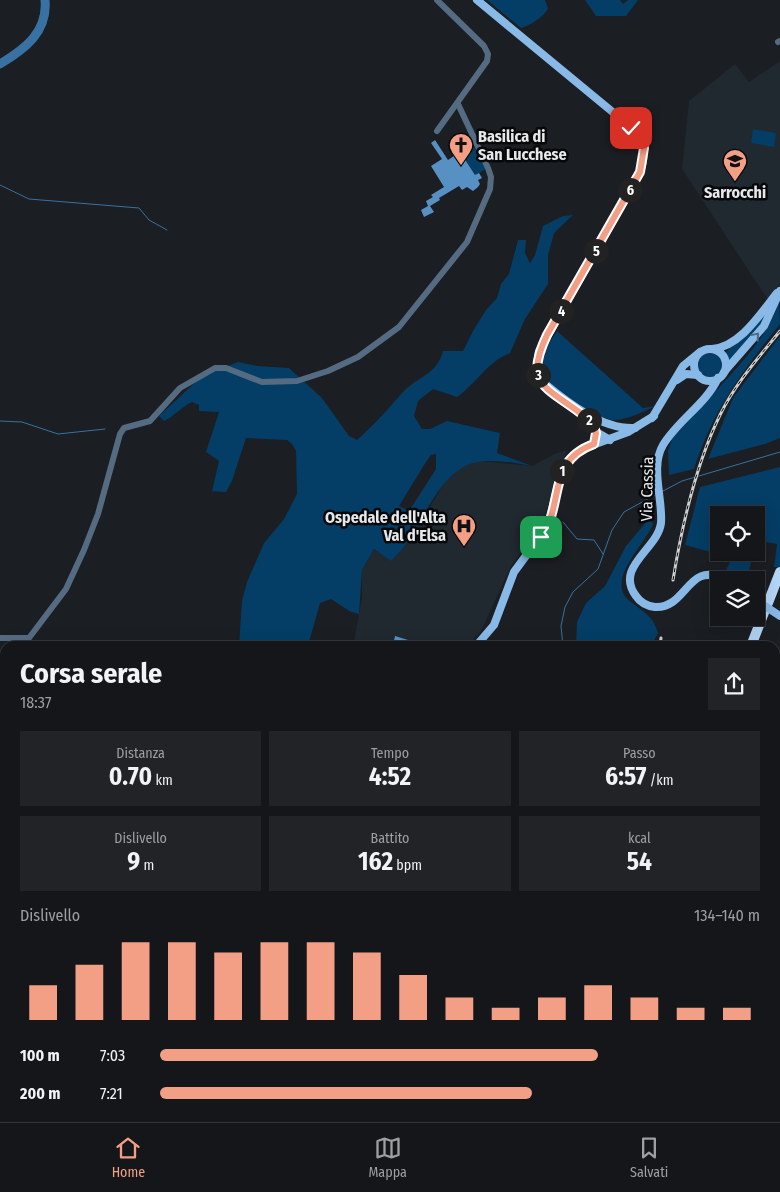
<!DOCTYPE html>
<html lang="it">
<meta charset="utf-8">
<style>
body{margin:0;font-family:"Fira Sans Condensed",sans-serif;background:#212327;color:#f1f3f6;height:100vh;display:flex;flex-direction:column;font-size:19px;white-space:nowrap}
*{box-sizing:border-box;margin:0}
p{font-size:16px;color:#9d9fa2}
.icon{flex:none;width:28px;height:28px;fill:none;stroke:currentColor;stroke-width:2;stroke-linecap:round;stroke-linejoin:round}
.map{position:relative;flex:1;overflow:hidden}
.panel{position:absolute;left:0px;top:641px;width:780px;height:481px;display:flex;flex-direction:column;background:#14161a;border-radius:15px 15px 0 0;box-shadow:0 5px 20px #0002,0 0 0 1px #333539}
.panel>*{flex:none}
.controls{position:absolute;left:710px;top:506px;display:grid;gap:10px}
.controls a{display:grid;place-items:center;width:55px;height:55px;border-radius:0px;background:#14161a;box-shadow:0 5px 20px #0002,0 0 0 1px #333539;font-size:25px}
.pin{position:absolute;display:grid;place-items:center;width:42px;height:42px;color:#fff;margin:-21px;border-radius:10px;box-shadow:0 2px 8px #0006}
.km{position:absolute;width:25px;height:25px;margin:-12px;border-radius:50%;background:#222;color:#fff;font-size:14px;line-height:25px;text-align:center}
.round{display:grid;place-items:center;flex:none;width:52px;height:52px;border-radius:0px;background:#212327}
.overview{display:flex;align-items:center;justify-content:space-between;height:85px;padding:0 20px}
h1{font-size:28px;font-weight:700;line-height:38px}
.stats{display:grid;grid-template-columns:repeat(3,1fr);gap:8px;height:85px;padding:5px 20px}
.stats div{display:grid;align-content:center;border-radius:0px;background:#212327;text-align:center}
.stats b{font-size:25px;font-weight:700}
.stats small{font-size:14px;font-weight:400}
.stats p{font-size:14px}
.chart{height:140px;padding:10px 20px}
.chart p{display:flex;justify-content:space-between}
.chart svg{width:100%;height:90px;margin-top:5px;stroke:#f39f86;stroke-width:6}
ul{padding:0 20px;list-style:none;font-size:16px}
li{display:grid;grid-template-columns:80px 60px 1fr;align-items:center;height:38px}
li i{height:12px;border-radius:6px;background:#f39f86}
.tab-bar{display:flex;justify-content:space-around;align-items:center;height:70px;border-top:1px solid #333539;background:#14161a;font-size:14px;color:#9d9fa2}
.tab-bar a{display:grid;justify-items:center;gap:2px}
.tab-bar .current{color:#f39f86}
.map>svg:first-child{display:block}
.built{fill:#202830}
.green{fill:#043d65;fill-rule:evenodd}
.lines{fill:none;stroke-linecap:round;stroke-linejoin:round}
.stream{stroke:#3871a2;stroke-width:1}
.river{stroke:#3871a2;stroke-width:9}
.building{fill:#5791c4}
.minor{stroke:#546b81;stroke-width:6}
.major{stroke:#88b9e7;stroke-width:8}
.highway{stroke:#b4d6f7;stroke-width:10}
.rail-casing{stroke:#cdcfd1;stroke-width:3}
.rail{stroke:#07080a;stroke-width:1;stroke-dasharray:4;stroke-linecap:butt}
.major-bridge{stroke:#88b9e7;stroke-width:8}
.oneway{stroke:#4e6984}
.route-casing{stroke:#fff;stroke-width:10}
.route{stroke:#f39f86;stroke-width:6}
.labels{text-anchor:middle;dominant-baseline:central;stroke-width:5;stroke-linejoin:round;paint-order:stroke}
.poi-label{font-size:16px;font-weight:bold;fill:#e6e8ea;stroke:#07080a;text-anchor:start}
.street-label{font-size:16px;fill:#e6e8ea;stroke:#07080a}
</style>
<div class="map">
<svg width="780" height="1122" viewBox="0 0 780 1122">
<rect width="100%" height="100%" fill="#1b1e22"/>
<g class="built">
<polygon points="780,61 780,283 768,300 682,169 689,101 735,64 749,82"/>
<polygon points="567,450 542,523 511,566 481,631 467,646 353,646 362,598 362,570 374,549 391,560 409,540 445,482 454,472 466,465 480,461 532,466 554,454"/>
<polygon points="775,819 780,819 780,1122 743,1122 742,1118 775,1118"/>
</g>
<g class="green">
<path d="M487,0H545L548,8C545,16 530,26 521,28Z"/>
<polygon points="585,0 620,0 623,4 628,0 638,0 626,16 596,16"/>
<polygon points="753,129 776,133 774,147 751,143"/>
<polygon points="474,147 486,169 475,175 461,154"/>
<path d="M573,215L554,233L548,255V284L525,319L510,353C488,361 476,384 457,397L433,389L418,401L414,416L422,429H430L447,421L500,433L497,453L532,466C515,463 496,459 478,462C443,468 427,513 409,540C404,548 397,554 391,561L374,549L362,570L359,614L351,612L331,599L320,603L308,646H239L242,601L247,582L264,543L284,519L297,494L296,451L292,444L287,440L246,438L232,481L226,492L212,491L219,461L206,452L219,412L199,411V405L192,402C181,407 175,416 164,421L159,416L202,376L238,362L257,366L289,368L322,398L349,436L357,440C374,425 388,409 403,392C418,376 437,375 443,351H463L473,331L486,310L497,298L501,284L509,274L518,240H526L525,253L530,263L535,255L543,226L563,216ZM436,454V469L409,511L399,506L426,462L431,455Z"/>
<path d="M779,300L780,324C742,372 713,410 694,469L669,475L668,451L672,439C702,401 770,344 779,300Z"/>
<polygon points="767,311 763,322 728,362 725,353"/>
<path d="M557,331L643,408L656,406C644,411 630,419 616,420C599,421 543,387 540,370C539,356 550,342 557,331Z"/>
<polygon points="780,336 780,438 765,444 708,459 733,398"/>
<circle cx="710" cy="365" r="12"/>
<polygon points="780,467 780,567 774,567 777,544 756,540 756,515 719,515 719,552 753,553 747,580 737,580 725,572 732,558 685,545 700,487"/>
<path d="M647,521H651L653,524C646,544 603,581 631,602C645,613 653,616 658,633L651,646H576L577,622L586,603L605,586L626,546Z"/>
<rect x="775" y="762" width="5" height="57"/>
<polygon points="193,1118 281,1118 281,1122 194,1122"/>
</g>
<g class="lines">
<g class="stream">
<polyline points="0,185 29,199 139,208 149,220 167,230"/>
<polyline points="0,421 22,422 58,434 105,429"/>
<polyline points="663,491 682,481 780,452"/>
<polyline points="563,522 577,539 594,540 603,554"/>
<polyline points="563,646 561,626 565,607 573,592 598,569 612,530 624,512 655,495"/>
<polyline points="640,1118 642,1122"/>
</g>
<path class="river" d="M0,64C25,49 48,32 45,0"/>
</g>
<g class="building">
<polygon points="435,140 448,160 460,152 475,175 479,173 482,178 478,180 480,184 478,187 473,191 467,187 462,190 459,186 439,198 440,200 430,206 434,212 424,217 421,210 428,206 426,201 433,197 431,195 444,187 431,166 442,159 431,143"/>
<polygon points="395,636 421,644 421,646 393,646"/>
</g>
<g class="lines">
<g class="minor">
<polyline points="437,0 484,46 488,54 487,61 437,131"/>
<polyline points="778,42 780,41"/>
<polyline points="0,638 29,638 66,589 84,550 98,514 120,434 124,428 150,421 180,388 215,368 226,368 262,382 297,381 328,371 358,357 399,327 467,242 490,189 491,177 488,168 458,104"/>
<polyline points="0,1027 5,1028"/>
<polyline points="775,1031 780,1031"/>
<polyline points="198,1118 200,1122"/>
<polyline points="550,1122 550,1118"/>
</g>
<g class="major">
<path d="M477,0L626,123C642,138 648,151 640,172L539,351L536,369L539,378L544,383C568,403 603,430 635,428"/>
<path d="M712,349C740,347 761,313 777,293"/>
<circle cx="710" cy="365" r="16"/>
<polyline points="724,372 764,326 780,291"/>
<path d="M718,378C706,404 678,420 663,445C650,467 663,499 661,523C658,549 614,567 636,596C640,602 647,606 655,607C687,609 688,559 725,580"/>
<polyline points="677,380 686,374 698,375"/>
<polyline points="584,416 598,433 610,440"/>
<polyline points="652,418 683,366 700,352"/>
<polyline points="476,646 494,625 514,572 548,526 561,472 568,461 582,449 628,432 654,416"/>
<polyline points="511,1118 511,1122"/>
</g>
<g class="highway">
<polyline points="768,603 780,572"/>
<polyline points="751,646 765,610"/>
<polyline points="534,1118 534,1122"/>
</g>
<g class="rail-casing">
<g id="rail">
<path d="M673,580C682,525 695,466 720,415C735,384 759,357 780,331"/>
<polyline points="660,646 661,638"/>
<polyline points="728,1118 728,1122"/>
</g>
</g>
<use href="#rail" class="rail"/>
<polyline class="major-bridge" points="756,600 780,616"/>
</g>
<defs><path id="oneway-chevron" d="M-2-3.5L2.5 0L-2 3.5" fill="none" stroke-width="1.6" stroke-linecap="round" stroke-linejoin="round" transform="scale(1.25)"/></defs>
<use class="oneway" href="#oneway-chevron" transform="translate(756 336) rotate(-50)"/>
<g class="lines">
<g class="route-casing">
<path id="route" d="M541,537C565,504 546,461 594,444L596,433C594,423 587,418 579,412C544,386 524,383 547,335L640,172L644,148L631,128"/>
</g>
<use href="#route" class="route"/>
</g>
<defs>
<g id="church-pin" transform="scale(1.25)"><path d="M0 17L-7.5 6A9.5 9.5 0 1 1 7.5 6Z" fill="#f39f86" stroke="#07080a"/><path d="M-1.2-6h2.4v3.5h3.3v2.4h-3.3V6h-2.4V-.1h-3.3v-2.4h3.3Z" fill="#111"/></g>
<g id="school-pin" transform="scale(1.25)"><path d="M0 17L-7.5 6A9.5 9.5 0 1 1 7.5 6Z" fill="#f39f86" stroke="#07080a"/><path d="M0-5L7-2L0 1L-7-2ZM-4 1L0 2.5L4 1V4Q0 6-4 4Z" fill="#111"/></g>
<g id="hospital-pin" transform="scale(1.25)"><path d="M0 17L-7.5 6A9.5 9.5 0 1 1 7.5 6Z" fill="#f39f86" stroke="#07080a"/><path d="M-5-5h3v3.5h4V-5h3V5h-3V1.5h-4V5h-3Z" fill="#111"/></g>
</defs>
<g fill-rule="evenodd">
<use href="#church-pin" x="461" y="145"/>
<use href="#school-pin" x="735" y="161"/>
<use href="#hospital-pin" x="464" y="526"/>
</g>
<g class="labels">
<g class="poi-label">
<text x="478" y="136">Basilica di<tspan x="478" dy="18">San Lucchese</tspan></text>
<text x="735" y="192" text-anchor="middle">Sarrocchi</text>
<text x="446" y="517" text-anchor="end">Ospedale dell'Alta<tspan x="446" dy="18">Val d'Elsa</tspan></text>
</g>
<g class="street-label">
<text transform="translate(647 489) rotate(-89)">Via Cassia</text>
</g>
</g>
</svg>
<div class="controls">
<a><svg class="icon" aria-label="locate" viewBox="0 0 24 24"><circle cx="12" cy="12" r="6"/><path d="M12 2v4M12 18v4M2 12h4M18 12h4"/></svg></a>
<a><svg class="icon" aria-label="layers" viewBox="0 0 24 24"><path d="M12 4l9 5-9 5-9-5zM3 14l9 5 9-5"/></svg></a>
</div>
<div class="pin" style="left:541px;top:537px;background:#1e9e55"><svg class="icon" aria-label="arrive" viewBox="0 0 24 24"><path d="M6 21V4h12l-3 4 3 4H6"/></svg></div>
<div class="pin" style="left:631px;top:128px;background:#d93025"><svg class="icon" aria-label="check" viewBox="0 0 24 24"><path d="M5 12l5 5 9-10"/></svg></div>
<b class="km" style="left:562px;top:471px">1</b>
<b class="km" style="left:589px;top:420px">2</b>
<b class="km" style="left:538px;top:375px">3</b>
<b class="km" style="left:561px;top:311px">4</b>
<b class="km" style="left:596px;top:251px">5</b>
<b class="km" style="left:630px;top:190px">6</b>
<section class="panel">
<div class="overview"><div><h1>Corsa serale</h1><p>18:37</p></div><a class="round"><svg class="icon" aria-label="share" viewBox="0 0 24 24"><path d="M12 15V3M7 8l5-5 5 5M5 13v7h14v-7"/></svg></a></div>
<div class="stats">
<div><p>Distanza</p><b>0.70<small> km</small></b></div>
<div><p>Tempo</p><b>4:52</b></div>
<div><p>Passo</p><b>6:57<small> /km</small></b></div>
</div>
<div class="stats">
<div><p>Dislivello</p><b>9<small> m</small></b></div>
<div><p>Battito</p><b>162<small> bpm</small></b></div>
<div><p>kcal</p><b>54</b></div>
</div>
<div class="chart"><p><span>Dislivello</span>134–140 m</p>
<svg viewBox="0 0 160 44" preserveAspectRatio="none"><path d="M5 44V27M15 44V17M25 44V6M35 44V6M45 44V11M55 44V6M65 44V6M75 44V11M85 44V22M95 44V33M105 44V38M115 44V33M125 44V27M135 44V33M145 44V38M155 44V38"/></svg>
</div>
<ul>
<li><b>100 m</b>7:03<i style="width:73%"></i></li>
<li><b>200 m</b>7:21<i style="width:62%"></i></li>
</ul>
</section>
</div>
<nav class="tab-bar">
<a class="current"><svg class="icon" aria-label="home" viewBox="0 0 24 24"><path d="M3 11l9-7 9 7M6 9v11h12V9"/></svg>Home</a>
<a><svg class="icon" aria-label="map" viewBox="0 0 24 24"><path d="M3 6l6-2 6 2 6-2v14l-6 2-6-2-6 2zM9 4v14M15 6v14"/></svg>Mappa</a>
<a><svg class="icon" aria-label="saved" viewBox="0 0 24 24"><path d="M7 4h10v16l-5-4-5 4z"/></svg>Salvati</a>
</nav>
